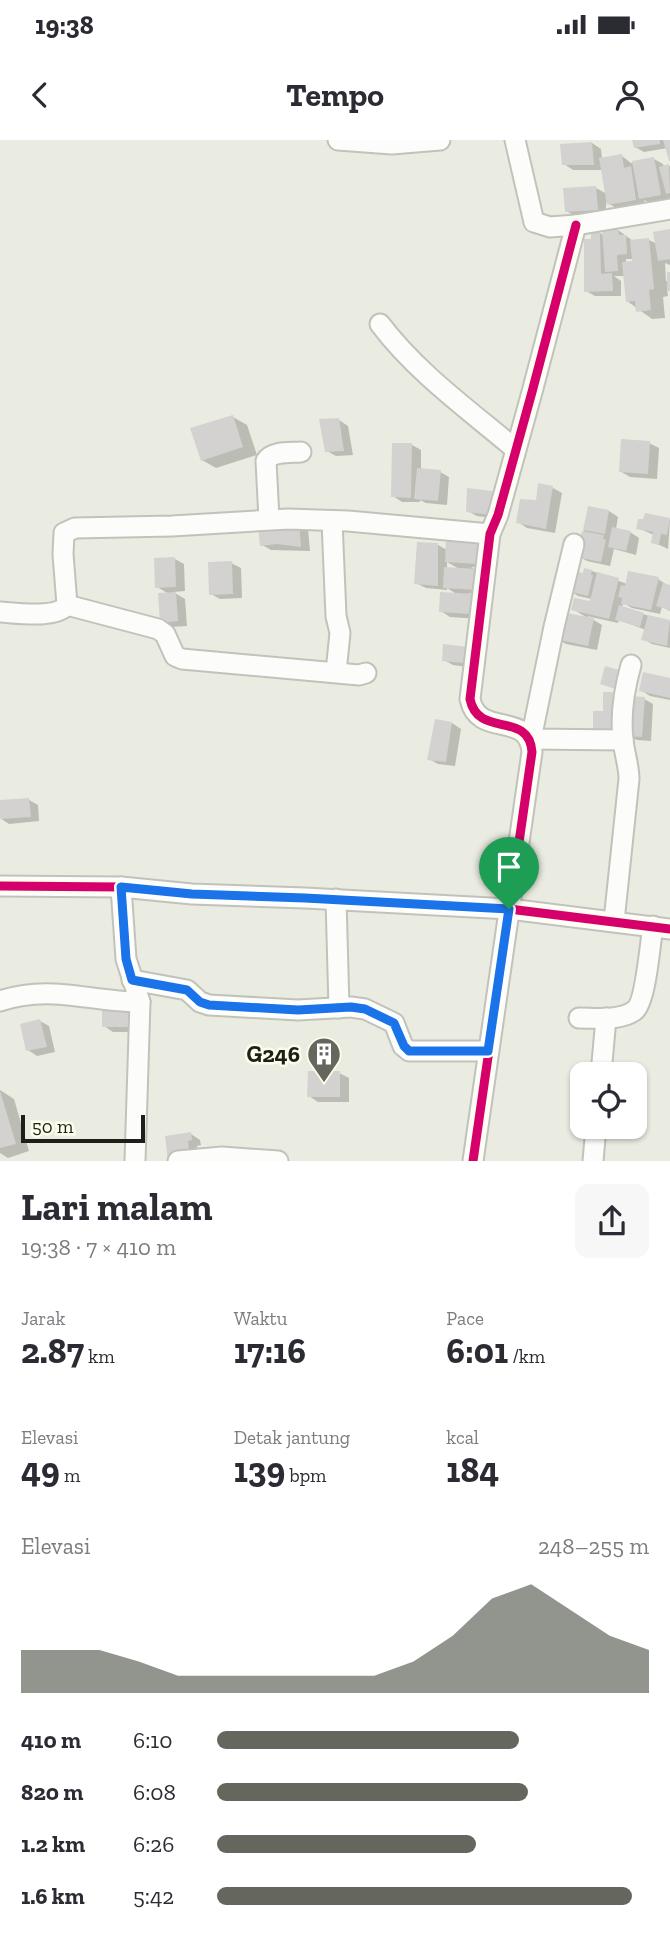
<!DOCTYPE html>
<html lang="id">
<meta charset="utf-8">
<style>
body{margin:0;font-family:"Zilla Slab",serif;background:#f7f7f7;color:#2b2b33;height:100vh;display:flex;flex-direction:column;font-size:26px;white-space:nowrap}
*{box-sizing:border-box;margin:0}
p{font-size:23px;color:#7c7c81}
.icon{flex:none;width:38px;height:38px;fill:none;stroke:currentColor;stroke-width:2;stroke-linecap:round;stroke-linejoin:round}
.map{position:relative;height:1021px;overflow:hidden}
.sheet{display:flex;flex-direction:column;background:#fff;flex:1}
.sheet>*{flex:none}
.fabs{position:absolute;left:570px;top:922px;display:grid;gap:14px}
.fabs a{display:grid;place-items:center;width:77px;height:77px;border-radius:14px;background:#fff;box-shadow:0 2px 5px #0004;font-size:35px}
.scale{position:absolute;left:21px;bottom:18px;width:124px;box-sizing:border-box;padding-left:7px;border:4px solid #1e1f18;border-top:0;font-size:19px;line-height:24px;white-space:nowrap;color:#1e1f18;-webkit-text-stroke:5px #fbffea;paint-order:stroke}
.pin{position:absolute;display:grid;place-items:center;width:60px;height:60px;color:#fff;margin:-72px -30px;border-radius:50% 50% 50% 0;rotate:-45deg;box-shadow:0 0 7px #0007}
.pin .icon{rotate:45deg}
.round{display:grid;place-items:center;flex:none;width:74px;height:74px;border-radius:14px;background:#f7f7f7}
.headline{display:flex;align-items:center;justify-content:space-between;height:119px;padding:0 21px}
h1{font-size:38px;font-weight:800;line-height:52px}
.figures{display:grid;grid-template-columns:repeat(3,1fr);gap:10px;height:119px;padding:7px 21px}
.figures div{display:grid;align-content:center}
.figures b{font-size:35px;font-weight:800}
.figures small{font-size:19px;font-weight:400}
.figures p{font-size:19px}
.chart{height:196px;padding:14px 21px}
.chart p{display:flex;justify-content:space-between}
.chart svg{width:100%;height:126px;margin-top:7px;fill:#65675f;opacity:.7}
ul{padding:0 21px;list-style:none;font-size:23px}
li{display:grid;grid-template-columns:112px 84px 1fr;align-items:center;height:52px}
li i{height:18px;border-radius:9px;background:#65675f}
.status{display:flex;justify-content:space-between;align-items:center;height:49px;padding:0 35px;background:#fff;direction:ltr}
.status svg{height:19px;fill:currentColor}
header{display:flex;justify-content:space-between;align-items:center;height:91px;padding:0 21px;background:#fff;font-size:32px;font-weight:800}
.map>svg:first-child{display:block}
.shadow{fill:#0003;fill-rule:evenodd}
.building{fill:#d3d2d0}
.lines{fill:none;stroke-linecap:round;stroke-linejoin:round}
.minor-casing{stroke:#c1c3ba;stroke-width:23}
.minor{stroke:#fcfcfb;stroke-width:19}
.cycleway-casing{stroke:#fbffea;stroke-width:13}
.cycleway{stroke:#d6006c;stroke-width:9}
.route-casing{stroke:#fff;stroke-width:14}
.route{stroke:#1a73e8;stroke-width:9}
.labels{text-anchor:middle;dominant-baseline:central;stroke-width:5;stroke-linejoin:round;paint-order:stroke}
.poi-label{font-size:23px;font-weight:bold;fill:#1e1f18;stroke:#fbffea;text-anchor:end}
</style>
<div class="status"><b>19:38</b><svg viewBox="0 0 49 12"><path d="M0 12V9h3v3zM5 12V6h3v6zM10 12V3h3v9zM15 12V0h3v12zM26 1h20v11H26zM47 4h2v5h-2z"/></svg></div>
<header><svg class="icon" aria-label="back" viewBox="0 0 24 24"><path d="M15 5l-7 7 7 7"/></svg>Tempo<svg class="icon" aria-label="person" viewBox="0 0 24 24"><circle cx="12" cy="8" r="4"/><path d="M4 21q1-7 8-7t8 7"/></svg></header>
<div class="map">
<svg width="670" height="1021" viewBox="0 0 670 1021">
<rect width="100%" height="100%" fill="#eaece2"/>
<g class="shadow">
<polygon points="634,0 670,0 670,15 668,8 644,12 635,7"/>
<polygon points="592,3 601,9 602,19 622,16 631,23 654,19 663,24 664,27 670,26 670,60 650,63 644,60 645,65 618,69 606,62 606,74 576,76 566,71 596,48 607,54 603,30 573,30 564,24"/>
<path d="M618,90L633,101L649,100L657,104L670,91V125L665,123L666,141H669L670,134V151L667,149L668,156L663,157L665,178L652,179L627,161L625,136H614L621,141V156H595L586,151L593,101L600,93L604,96ZM626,119H634V123L626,124Z"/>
<polygon points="233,277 247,285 257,315 216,328 202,320"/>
<polygon points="339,280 348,286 353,315 336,316 327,311"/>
<polygon points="649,303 659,308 657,339 630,337 620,331"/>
<polygon points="412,305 421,310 421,330 440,332 449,337 447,365 426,363 420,360 420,362 402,362 393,356"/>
<polygon points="553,348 562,353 555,393 527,388 518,382"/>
<polygon points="493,353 502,358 501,379 477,376 468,371"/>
<polygon points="589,368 609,371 618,377 616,389 630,392 639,398 636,415 614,409 610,426 587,421 578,416"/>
<polygon points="646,375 670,380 668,409 653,402 654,395 638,388 645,382"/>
<polygon points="260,387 308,389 310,411 271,410 262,405"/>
<path d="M477,401L487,407L486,428L471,427L487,436L486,455L468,453L482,461L480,479L450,477L441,471L458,455L447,448V450L426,448L416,443L438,405L447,410ZM447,422L461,430L447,429Z"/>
<polygon points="175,419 184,424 185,451 173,452 185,459 187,486 171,487 161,482 169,454 157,447"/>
<polygon points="231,423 241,428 242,458 220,459 211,454"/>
<polygon points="592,431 627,444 658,439 670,447 670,471 662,467 660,474 632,468 623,463 622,468 670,482 670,508 652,504 643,499 646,490 619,480 618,483 587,476 602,485 597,510 566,504 557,499 589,479 573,469 591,463 592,459 578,456 569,450 584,435"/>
<polygon points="445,506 483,529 453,525 444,520"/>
<polygon points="670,540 670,560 650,556 641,550"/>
<polygon points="644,559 653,564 651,601 637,600 629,596 605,573"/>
<polygon points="452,583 461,589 455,626 438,624 429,619"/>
<polygon points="29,660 38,665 39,681 9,684 0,678 0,662"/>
<polygon points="104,869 140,892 113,892 104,886"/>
<polygon points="40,881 49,886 55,912 37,916 28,910"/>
<polygon points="339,933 349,938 349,962 318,962 309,956"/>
<polygon points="0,950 14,959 29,1011 8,1018 0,1013"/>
<polygon points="191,994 200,1000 201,1005 197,1006 199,1021 170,1021"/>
</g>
<g class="building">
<polygon points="632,0 660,0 660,4 634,8"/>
<polygon points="663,0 670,0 670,21 669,21"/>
<polygon points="592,2 594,25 562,25 560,4"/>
<polygon points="622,14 624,28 631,26 636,60 607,65 599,18"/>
<polygon points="654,17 661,55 639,59 632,21"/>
<polygon points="669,24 670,53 666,54 659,27"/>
<polygon points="596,46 598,70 565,72 563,48"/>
<polygon points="618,88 619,95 626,95 627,114 617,115 618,131 605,132 602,89"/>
<polygon points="670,89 670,119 658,121 653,92"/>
<polygon points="591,91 600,91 601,134 612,133 613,151 584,152 584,99 591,99"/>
<polygon points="649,98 654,149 649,150 651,170 636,172 635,161 626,162 622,122 632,121 630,100"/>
<rect x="667" y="132" width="3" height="19"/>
<polygon points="233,275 243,307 201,321 190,288"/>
<polygon points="339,278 344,311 325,312 319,279"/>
<polygon points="621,299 650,301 648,334 619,332"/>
<polygon points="392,303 412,303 411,358 391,357"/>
<polygon points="417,328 441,330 438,361 414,359"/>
<polygon points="538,343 553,346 546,389 516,383 520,359 536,360"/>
<polygon points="467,348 493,351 492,375 466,372"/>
<polygon points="588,366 609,370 605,394 583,390"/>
<polygon points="645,373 670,378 667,395 661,394 659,405 651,403 653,392 636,389 638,379 643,379"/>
<polygon points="299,382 301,407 277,404 260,406 258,386"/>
<polygon points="612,387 631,391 626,411 608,407"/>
<polygon points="582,391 604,395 603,399 606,400 601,422 576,417"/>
<polygon points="446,399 478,400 477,424 445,422"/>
<polygon points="417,402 438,403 438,446 414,444"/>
<polygon points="175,417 176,447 155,448 154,418"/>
<polygon points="232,421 233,454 209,455 208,422"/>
<polygon points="444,427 478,429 477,450 443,448"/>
<polygon points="584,428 592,430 591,435 593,435 588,456 567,451 572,430 583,433"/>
<polygon points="628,431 659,437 651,470 621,464 622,458 618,457 621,445 625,446"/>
<polygon points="597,432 619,438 609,479 571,470 574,458 590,461"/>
<polygon points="663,443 670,445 670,470 656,466"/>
<polygon points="176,452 178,481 160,483 158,453"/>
<polygon points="440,452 473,454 471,474 439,472"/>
<polygon points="619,465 644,473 640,487 615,480"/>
<polygon points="560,472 594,478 588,506 555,499"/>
<polygon points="648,475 670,480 667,506 641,500"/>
<polygon points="443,504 476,508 474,524 442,521"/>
<polygon points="605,526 627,532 621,551 600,544"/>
<polygon points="643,532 670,538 670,558 639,551"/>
<polygon points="603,552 620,552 620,595 593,593 593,571 603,571"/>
<polygon points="628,556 645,557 642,597 626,596"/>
<polygon points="435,579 452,582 446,622 427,620"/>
<polygon points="29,658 31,677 0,679 0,660"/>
<polygon points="131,867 131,887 102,887 102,868"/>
<polygon points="40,879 47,907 26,911 20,884"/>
<polygon points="308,931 340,931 340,957 307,957"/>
<polygon points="0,951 16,1004 0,1008"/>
<polygon points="191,992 192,1000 188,1001 190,1019 168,1021 165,996"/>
</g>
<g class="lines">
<g class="minor-casing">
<g id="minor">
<polyline points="338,0 392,4 440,0"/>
<polyline points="515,0 534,82 550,87 576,85 670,69"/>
<path d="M380,184C417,233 469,270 515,309"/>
<path d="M269,379L266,321C272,311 290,313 301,312"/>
<polyline points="332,381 336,476 340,493 336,532"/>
<polyline points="574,404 554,487 531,599 623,600"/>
<polyline points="67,465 158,489 165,494 175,516 182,519 359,535 366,533"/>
<path d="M0,472C17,473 56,479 67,465L63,414L64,393L75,388L172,386L288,379L348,381L490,394"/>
<polyline points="0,746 121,747 192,754 305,758 509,769 670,789"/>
<polyline points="121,747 126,819 140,862 135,1021"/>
<polyline points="336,759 339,868"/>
<path d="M614,781L629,639C629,625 624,613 623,599C620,573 624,550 631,525"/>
<polyline points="132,840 187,850 200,862 209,865 298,870 351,867 365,869 394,883 403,906 409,911 488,911"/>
<path d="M0,861C51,844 89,862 140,862"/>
<path d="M579,878C596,878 619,881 634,871C646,863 650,803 653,786"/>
<polyline points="601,934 606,878"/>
<polyline points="178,1021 222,1017 278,1021"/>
<path d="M473,1021L532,612C529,570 478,599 470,559L490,394L498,375L532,252L576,85"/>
<polyline points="593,1021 596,987"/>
</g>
</g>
<use href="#minor" class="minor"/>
<g class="cycleway-casing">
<g id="cycleway">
<polyline points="0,746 121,747 192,754 305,758 509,769 670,789"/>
<path d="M473,1021L532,612C529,570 478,599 470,559L490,394L498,375L532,252L576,85"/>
</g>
</g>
<use href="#cycleway" class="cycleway"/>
</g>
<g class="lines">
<g class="route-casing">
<polygon id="route" points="121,747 192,754 305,758 509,769 488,911 409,911 404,906 394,883 365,869 351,867 298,870 209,865 200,862 187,850 132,840 126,819"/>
</g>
<use href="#route" class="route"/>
</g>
<defs>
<g id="building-pin" transform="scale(1.75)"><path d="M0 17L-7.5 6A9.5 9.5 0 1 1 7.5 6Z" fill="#65675f" stroke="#fbffea"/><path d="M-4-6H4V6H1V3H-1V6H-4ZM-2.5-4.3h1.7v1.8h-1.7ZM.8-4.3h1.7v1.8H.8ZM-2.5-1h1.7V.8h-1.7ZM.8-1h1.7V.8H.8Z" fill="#fff"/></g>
</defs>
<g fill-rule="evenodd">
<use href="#building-pin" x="324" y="914"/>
</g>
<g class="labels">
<g class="poi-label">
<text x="300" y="914">G246</text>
</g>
</g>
</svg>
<div class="fabs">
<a><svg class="icon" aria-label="locate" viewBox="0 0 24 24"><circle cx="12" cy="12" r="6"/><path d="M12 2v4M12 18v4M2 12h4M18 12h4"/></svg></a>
</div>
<div class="scale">50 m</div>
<div class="pin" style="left:509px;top:769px;background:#1e9e55"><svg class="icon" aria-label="arrive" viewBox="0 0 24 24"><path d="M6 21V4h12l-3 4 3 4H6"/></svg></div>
</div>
<section class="sheet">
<div class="headline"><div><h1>Lari malam</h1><p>19:38 · 7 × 410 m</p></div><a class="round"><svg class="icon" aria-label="share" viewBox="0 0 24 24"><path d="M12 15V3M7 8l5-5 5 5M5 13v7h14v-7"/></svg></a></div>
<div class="figures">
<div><p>Jarak</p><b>2.87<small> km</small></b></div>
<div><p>Waktu</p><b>17:16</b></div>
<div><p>Pace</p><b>6:01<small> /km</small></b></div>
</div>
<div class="figures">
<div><p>Elevasi</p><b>49<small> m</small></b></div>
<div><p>Detak jantung</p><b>139<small> bpm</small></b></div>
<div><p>kcal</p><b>184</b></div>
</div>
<div class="chart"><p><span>Elevasi</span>248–255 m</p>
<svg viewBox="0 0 160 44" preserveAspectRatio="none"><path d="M0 44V29L10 29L20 29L30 33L40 38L50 38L60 38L70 38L80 38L90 38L100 33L110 24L120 11L130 6L140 15L150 24L160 29V44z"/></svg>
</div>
<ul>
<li><b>410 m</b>6:10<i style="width:70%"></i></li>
<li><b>820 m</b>6:08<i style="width:72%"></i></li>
<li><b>1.2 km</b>6:26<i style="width:60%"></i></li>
<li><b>1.6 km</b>5:42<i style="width:96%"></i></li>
</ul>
</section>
